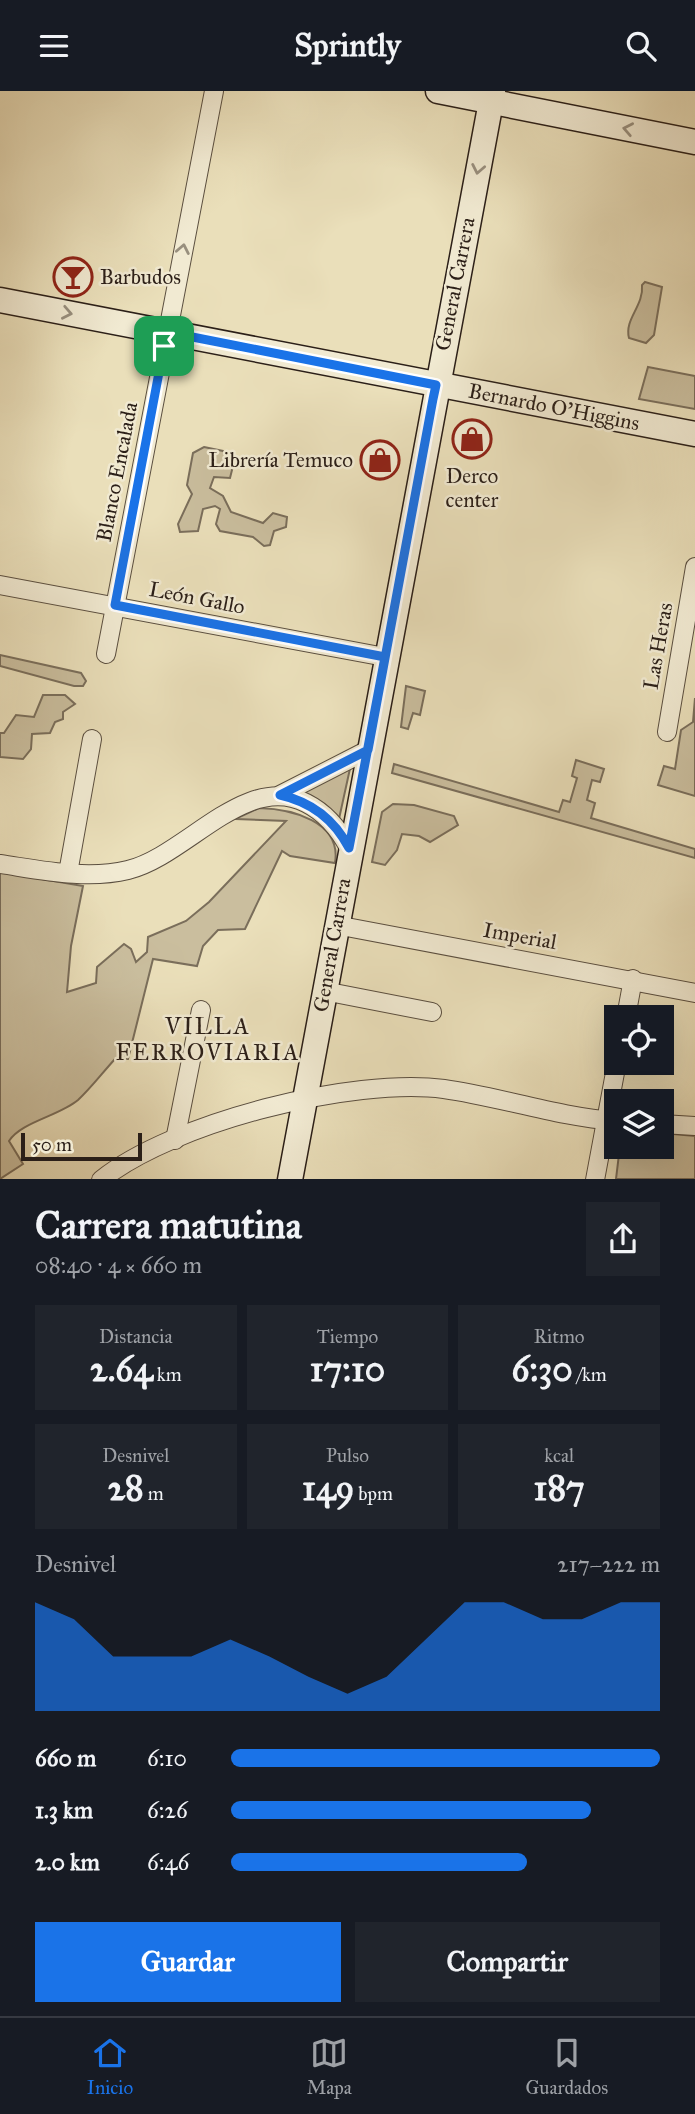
<!DOCTYPE html>
<html lang="es">
<meta charset="utf-8">
<style>
body{margin:0;font-family:"IM FELL Great Primer",serif;background:#20242c;color:#f1f3f6;height:100vh;display:flex;flex-direction:column;font-size:26px;white-space:nowrap}
*{box-sizing:border-box;margin:0}
p{font-size:23px;color:#9ea1a6}
.icon{flex:none;width:38px;height:38px;fill:none;stroke:currentColor;stroke-width:2;stroke-linecap:round;stroke-linejoin:round}
.map{position:relative;height:1088px;overflow:hidden}
.side{display:flex;flex-direction:column;background:#171b24;flex:1}
.side>*{flex:none}
.buttons{position:absolute;left:604px;top:914px;display:grid;gap:14px}
.buttons a{display:grid;place-items:center;width:70px;height:70px;border-radius:0px;background:#171b24;box-shadow:0 7px 28px #0002;font-size:35px}
.scale{position:absolute;left:21px;bottom:18px;width:121px;box-sizing:border-box;padding-left:7px;border:4px solid #2b1f18;border-top:0;font-size:19px;line-height:24px;white-space:nowrap;color:#2b1f18;-webkit-text-stroke:5px #f1ead2;paint-order:stroke}
.pin{position:absolute;display:grid;place-items:center;width:60px;height:60px;color:#fff;margin:-30px;border-radius:14px;box-shadow:0 4px 10px #0006}
.round{display:grid;place-items:center;flex:none;width:74px;height:74px;border-radius:0px;background:#20242c}
.head{display:flex;align-items:center;justify-content:space-between;height:119px;padding:0 35px}
h1{font-size:38px;font-weight:800;line-height:52px}
.metrics{display:grid;grid-template-columns:repeat(3,1fr);gap:10px;height:119px;padding:7px 35px}
.metrics div{display:grid;align-content:center;border-radius:0px;background:#20242c;text-align:center}
.metrics b{font-size:35px;font-weight:800}
.metrics small{font-size:19px;font-weight:400}
.metrics p{font-size:19px}
.chart{height:196px;padding:14px 35px}
.chart p{display:flex;justify-content:space-between}
.chart svg{width:100%;height:126px;margin-top:7px;fill:#1a73e8;opacity:.7}
.action{display:flex;gap:14px;margin-top:auto;padding:14px 35px}
.action a{flex:1;height:80px;border-radius:0px;background:#1a73e8;color:#fff;font-size:28px;font-weight:800;line-height:80px;text-align:center}
.action a+a{background:#20242c;color:#f1f3f6}
ul{padding:0 35px;list-style:none;font-size:23px}
li{display:grid;grid-template-columns:112px 84px 1fr;align-items:center;height:52px}
li i{height:18px;border-radius:9px;background:#1a73e8}
header{display:flex;justify-content:space-between;align-items:center;height:91px;padding:0 35px;background:#171b24;font-size:32px;font-weight:800}
.tab-bar{display:flex;justify-content:space-around;align-items:center;height:98px;border-top:2px solid #363941;background:#171b24;font-size:19px;color:#9ea1a6}
.tab-bar a{display:grid;justify-items:center;gap:4px}
.tab-bar .active{color:#1a73e8}
.map>svg:first-child{display:block}
.green{fill:#cabe9e;stroke:#7a6e5b;stroke-width:2}
.lines{fill:none;stroke-linecap:round;stroke-linejoin:round}
.street-casing{stroke:#5b4f40;stroke-width:20}
.secondary-casing{stroke:#2b1f18;stroke-width:27}
.street{stroke:#f1ead2;stroke-width:18}
.secondary{stroke:#f1ead2;stroke-width:24}
.oneway{stroke:#988f7e}
.route-casing{stroke:#fff;stroke-width:14}
.route{stroke:#1a73e8;stroke-width:9}
.labels{text-anchor:middle;dominant-baseline:central;stroke-width:5;stroke-linejoin:round;paint-order:stroke}
.poi-label{font-size:21px;fill:#2b1f18;stroke:#f1ead2;text-anchor:start}
.street-label{font-size:21px;fill:#2b1f18;stroke:#f1ead2}
.neighbourhood-label{font-size:23px;letter-spacing:2px;fill:#2b1f18;stroke:#f1ead2}
</style>
<header><svg class="icon" aria-label="menu" viewBox="0 0 24 24"><path d="M4 6h16M4 12h16M4 18h16"/></svg>Sprintly<svg class="icon" aria-label="search" viewBox="0 0 24 24"><circle cx="10" cy="10" r="6"/><path d="M15 15l6 6"/></svg></header>
<div class="map">
<svg width="695" height="1089" viewBox="0 0 695 1089">
<rect width="100%" height="100%" fill="#eadfba"/>
<filter id="stains"><feTurbulence type="fractalNoise" baseFrequency=".00286" numOctaves="4"/><feColorMatrix values="0 0 0 0 .2 0 0 0 0 .09 0 0 0 0 .02 0 0 0 .5 -.17"/></filter>
<radialGradient id="worn" r=".72"><stop offset=".6" stop-color="#630" stop-opacity="0"/><stop offset="1" stop-color="#630" stop-opacity=".3"/></radialGradient>
<g class="green">
<path d="M645,191L662,196L654,244L646,252L629,247C624,228 644,215 642,194Z"/>
<polygon points="648,276 695,285 695,318 639,308"/>
<polygon points="204,356 223,360 234,371 230,387 214,386 210,397 223,405 231,421 263,432 273,422 287,426 286,436 274,440 270,454 264,455 253,446 220,440 216,433 220,418 215,415 203,418 198,440 180,441 178,433 192,403 187,394 193,362"/>
<polygon points="0,564 81,582 86,590 83,595 74,595 0,575"/>
<polygon points="406,595 425,600 420,624 413,622 408,638 401,636"/>
<polygon points="43,604 65,604 75,613 63,621 63,628 55,631 50,642 32,643 31,658 23,668 0,666 0,642 4,642 16,624 34,626"/>
<polygon points="695,607 695,705 658,694 664,675 675,678 681,639 693,631"/>
<polygon points="576,669 604,678 600,691 592,689 587,709 595,712 591,727 695,758 695,767 392,682 394,673 559,721 563,709 570,711 577,687 572,685"/>
<polygon points="351,673 339,728 312,705 297,699"/>
<polygon points="393,713 414,714 454,725 458,734 430,751 419,745 402,743 397,759 385,774 372,771 382,721"/>
<path d="M259,717C291,718 342,730 335,772L290,765L282,760L245,838L218,839L203,855L197,875L153,868L128,968H115C103,981 91,997 78,1009C59,1025 21,1031 9,1050L23,1073L0,1088V781L83,795L71,855L67,901L96,892L97,876L124,853L131,858L136,871L147,861L148,846L186,830L209,811L286,730L235,728Z"/>
<polygon points="662,1042 695,1045 695,1088 616,1088 620,1055 662,1055"/>
</g>
<g class="lines">
<g class="street-casing">
<g id="street">
<polyline points="0,494 385,566"/>
<polyline points="106,563 214,0"/>
<polyline points="667,641 695,476"/>
<polyline points="280,704 368,659"/>
<path d="M0,773C41,779 87,789 128,779C186,765 245,681 306,712C326,722 339,738 349,757"/>
<polyline points="68,782 92,648"/>
<polyline points="336,834 695,902"/>
<polyline points="324,900 432,921"/>
<polyline points="626,926 633,888"/>
<polyline points="662,1033 695,1035"/>
<polyline points="175,1049 201,919"/>
<path d="M101,1089C173,1031 353,986 444,998C501,1006 558,1026 616,1030"/>
<polyline points="595,1089 617,971"/>
</g>
</g>
<g class="secondary-casing">
<g id="secondary">
<polyline points="438,0 695,51"/>
<polyline points="0,209 695,343"/>
<polyline points="290,1089 493,0"/>
</g>
</g>
<use href="#street" class="street"/>
<use href="#secondary" class="secondary"/>
</g>
<defs><path id="oneway-chevron" d="M-2-3.5L2.5 0L-2 3.5" fill="none" stroke-width="1.6" stroke-linecap="round" stroke-linejoin="round" transform="scale(1.75)"/></defs>
<g class="oneway">
<use href="#oneway-chevron" transform="translate(628 38) rotate(-169)"/>
<use href="#oneway-chevron" transform="translate(478 78) rotate(101)"/>
<use href="#oneway-chevron" transform="translate(183 158) rotate(-79)"/>
<use href="#oneway-chevron" transform="translate(67 222) rotate(11)"/>
</g>
<g class="lines">
<g class="route-casing">
<path id="route" d="M164,255L115,514L385,566L349,757C334,728 312,711 280,704L368,659L433,308L436,294L167,241L164,255"/>
</g>
<use href="#route" class="route"/>
</g>
<defs>
<g id="bar-ring" transform="scale(2.0125)"><circle r="9.5" fill="#f1ead2" stroke="#8f2418" stroke-width="1.5"/><path d="M-6-5H6L.8 .8V4.5H3.5V6h-7V4.5H-.8V.8Z" fill="#8f2418"/></g>
<g id="shop-ring" transform="scale(2.0125)"><circle r="9.5" fill="#f1ead2" stroke="#8f2418" stroke-width="1.5"/><path d="M-5-2.5h2.3a2.7 3.5 0 0 1 5.4 0H5L5.5 6h-11ZM-1.5-2.5h3a1.5 2.3 0 0 0-3 0Z" fill="#8f2418"/></g>
</defs>
<g fill-rule="evenodd">
<use href="#bar-ring" x="73" y="186"/>
<use href="#shop-ring" x="472" y="348"/>
<use href="#shop-ring" x="380" y="369"/>
</g>
<g class="labels">
<g class="poi-label">
<text x="100" y="186">Barbudos</text>
<text x="353" y="369" text-anchor="end">Librería Temuco</text>
<text x="472" y="385" text-anchor="middle">Derco<tspan x="472" dy="24">center</tspan></text>
</g>
<g class="street-label">
<text transform="translate(455 193) rotate(-79)">General Carrera</text>
<text transform="translate(554 316) rotate(11)">Bernardo O'Higgins</text>
<text transform="translate(117 381) rotate(-79)">Blanco Encalada</text>
<text transform="translate(197 507) rotate(11)">León Gallo</text>
<text transform="translate(658 555) rotate(-80)">Las Heras</text>
<text transform="translate(520 845) rotate(10)">Imperial</text>
<text transform="translate(332 854) rotate(-80)">General Carrera</text>
</g>
<g class="neighbourhood-label">
<text x="208" y="935">VILLA<tspan x="208" dy="26">FERROVIARIA</tspan></text>
</g>
</g>
<rect width="100%" height="100%" filter="url(#stains)"/>
<rect width="100%" height="100%" fill="url(#worn)"/>
</svg>
<div class="buttons">
<a><svg class="icon" aria-label="locate" viewBox="0 0 24 24"><circle cx="12" cy="12" r="6"/><path d="M12 2v4M12 18v4M2 12h4M18 12h4"/></svg></a>
<a><svg class="icon" aria-label="layers" viewBox="0 0 24 24"><path d="M12 4l9 5-9 5-9-5zM3 14l9 5 9-5"/></svg></a>
</div>
<div class="scale">50 m</div>
<div class="pin" style="left:164px;top:255px;background:#1e9e55"><svg class="icon" aria-label="arrive" viewBox="0 0 24 24"><path d="M6 21V4h12l-3 4 3 4H6"/></svg></div>
</div>
<section class="side">
<div class="head"><div><h1>Carrera matutina</h1><p>08:40 · 4 × 660 m</p></div><a class="round"><svg class="icon" aria-label="share" viewBox="0 0 24 24"><path d="M12 15V3M7 8l5-5 5 5M5 13v7h14v-7"/></svg></a></div>
<div class="metrics">
<div><p>Distancia</p><b>2.64<small> km</small></b></div>
<div><p>Tiempo</p><b>17:10</b></div>
<div><p>Ritmo</p><b>6:30<small> /km</small></b></div>
</div>
<div class="metrics">
<div><p>Desnivel</p><b>28<small> m</small></b></div>
<div><p>Pulso</p><b>149<small> bpm</small></b></div>
<div><p>kcal</p><b>187</b></div>
</div>
<div class="chart"><p><span>Desnivel</span>217–222 m</p>
<svg viewBox="0 0 160 44" preserveAspectRatio="none"><path d="M0 44V6L10 12L20 25L30 25L40 25L50 19L60 25L70 32L80 38L90 32L100 19L110 6L120 6L130 12L140 12L150 6L160 6V44z"/></svg>
</div>
<ul>
<li><b>660 m</b>6:10<i style="width:100%"></i></li>
<li><b>1.3 km</b>6:26<i style="width:84%"></i></li>
<li><b>2.0 km</b>6:46<i style="width:69%"></i></li>
</ul>
<div class="action"><a>Guardar</a><a>Compartir</a></div>
</section>
<nav class="tab-bar">
<a class="active"><svg class="icon" aria-label="home" viewBox="0 0 24 24"><path d="M3 11l9-7 9 7M6 9v11h12V9"/></svg>Inicio</a>
<a><svg class="icon" aria-label="map" viewBox="0 0 24 24"><path d="M3 6l6-2 6 2 6-2v14l-6 2-6-2-6 2zM9 4v14M15 6v14"/></svg>Mapa</a>
<a><svg class="icon" aria-label="saved" viewBox="0 0 24 24"><path d="M7 4h10v16l-5-4-5 4z"/></svg>Guardados</a>
</nav>
